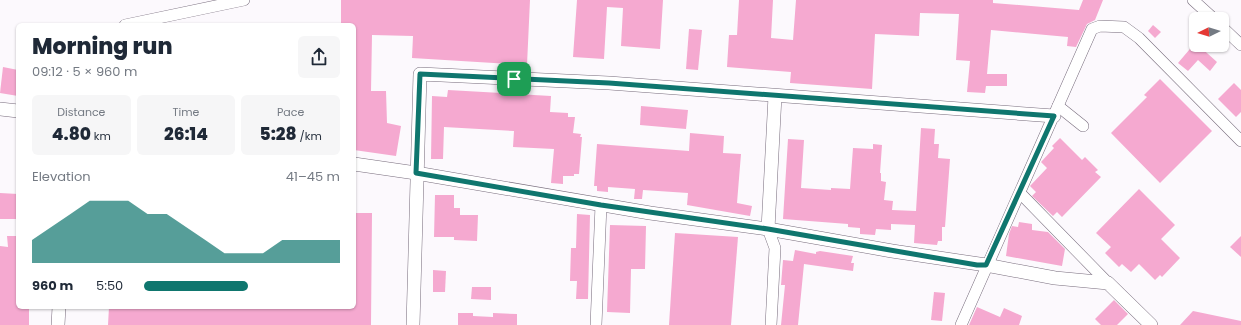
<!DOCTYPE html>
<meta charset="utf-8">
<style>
body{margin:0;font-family:Poppins,sans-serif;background:#f6f6f7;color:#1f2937;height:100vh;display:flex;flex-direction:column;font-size:15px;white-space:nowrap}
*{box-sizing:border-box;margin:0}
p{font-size:13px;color:#747a83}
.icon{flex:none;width:22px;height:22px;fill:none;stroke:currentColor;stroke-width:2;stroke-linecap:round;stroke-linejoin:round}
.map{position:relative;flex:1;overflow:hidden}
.side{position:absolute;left:16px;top:23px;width:340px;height:286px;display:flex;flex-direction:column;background:#fff;border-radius:6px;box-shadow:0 1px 3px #0004}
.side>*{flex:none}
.needle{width:26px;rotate:265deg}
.tools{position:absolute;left:1189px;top:12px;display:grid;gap:8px}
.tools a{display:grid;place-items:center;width:40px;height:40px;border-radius:6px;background:#fff;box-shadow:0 1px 3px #0004;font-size:20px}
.pin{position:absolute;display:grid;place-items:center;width:34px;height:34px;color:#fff;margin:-17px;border-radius:8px;box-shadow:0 2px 6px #0006}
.round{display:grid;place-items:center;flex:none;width:42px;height:42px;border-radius:6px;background:#f6f6f7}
.summary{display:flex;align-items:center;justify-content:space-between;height:68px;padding:0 16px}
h1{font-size:22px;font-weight:800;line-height:30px}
.metrics{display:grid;grid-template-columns:repeat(3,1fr);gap:6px;height:68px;padding:4px 16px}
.metrics div{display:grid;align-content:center;border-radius:6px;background:#f6f6f7;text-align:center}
.metrics b{font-size:17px;font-weight:800}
.metrics small{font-size:11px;font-weight:400}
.metrics p{font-size:11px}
.chart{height:112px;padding:8px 16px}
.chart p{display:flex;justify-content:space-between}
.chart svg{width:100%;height:72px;margin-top:4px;fill:#0f766e;opacity:.7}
ul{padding:0 16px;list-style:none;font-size:13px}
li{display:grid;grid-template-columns:64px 48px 1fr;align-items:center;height:30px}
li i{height:10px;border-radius:5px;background:#0f766e}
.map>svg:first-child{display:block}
.building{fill:#f5a9d0}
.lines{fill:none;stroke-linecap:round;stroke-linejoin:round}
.minor-casing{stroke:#786d7d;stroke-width:12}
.tertiary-casing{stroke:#786d7d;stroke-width:14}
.minor{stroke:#fff;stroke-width:11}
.tertiary{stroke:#fff;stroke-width:13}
.route-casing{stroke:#fff;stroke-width:8}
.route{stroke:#0f766e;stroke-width:5}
</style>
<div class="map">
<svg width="1241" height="325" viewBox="0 0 1241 325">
<rect width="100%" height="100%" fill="#fcf9fd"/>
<g class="building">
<polygon points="341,0 530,0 527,65 412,58 413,36 372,35 371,91 386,91 387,123 401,126 396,156 354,150 354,25 341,25"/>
<polygon points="577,0 663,0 660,49 621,46 623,8 607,7 604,59 573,57"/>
<polygon points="739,0 773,0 771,38 793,40 796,0 993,0 993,3 1079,10 1083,0 1103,0 1095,20 1087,24 1076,47 1067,46 1068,37 991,30 987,74 1007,74 1007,86 986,86 985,93 967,92 970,61 956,60 959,14 920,13 919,36 875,34 872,89 790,83 791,72 727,67 729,35 737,35"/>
<polygon points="1153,25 1161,32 1155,38 1148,31"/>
<polygon points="689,29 702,30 698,70 686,69"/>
<polygon points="1195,43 1196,45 1198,45 1217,62 1210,71 1198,60 1188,71 1178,63"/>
<polygon points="3,67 18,70 18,96 0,93"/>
<polygon points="1160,79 1212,131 1160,183 1111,133 1147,97 1144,95"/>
<polygon points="1234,83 1241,90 1241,112 1236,117 1218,99"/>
<polygon points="448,90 551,96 550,112 568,113 568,117 575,117 573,133 581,134 580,137 582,137 579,174 574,174 574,176 563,176 563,184 551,183 554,149 513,147 514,131 444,127 443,159 431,159 432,96 447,97"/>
<polygon points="641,106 688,110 686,129 640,125"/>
<polygon points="921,128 935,129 934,144 939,144 938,158 950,159 945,227 942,227 942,241 938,241 937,245 914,243 915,225 891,224 891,230 876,229 875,235 860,234 860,228 848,227 848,224 783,219 788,139 804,140 801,188 831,190 831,188 850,189 853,148 873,149 873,144 882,145 880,173 881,173 881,181 886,182 884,200 893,201 892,210 916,211"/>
<polygon points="690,133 724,136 723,153 741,154 737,203 752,206 750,216 687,205 688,193 643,190 642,199 634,199 635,189 608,187 608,192 597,191 597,186 594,186 597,144 689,151"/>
<polygon points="1060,138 1082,160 1085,157 1098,170 1095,172 1101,177 1062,217 1057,212 1053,216 1032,196 1036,192 1030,186 1047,168 1041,162 1054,148 1052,146"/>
<polygon points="1139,189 1175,225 1161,239 1180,258 1162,277 1160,275 1155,280 1139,264 1131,272 1122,264 1119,267 1105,253 1111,247 1096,233"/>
<polygon points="0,193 18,194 18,219 0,219"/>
<polygon points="435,195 454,195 454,208 460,208 460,215 478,215 477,241 454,240 454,237 434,237"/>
<polygon points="354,213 372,213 371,325 108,325 109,307 354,307"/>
<polygon points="577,214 590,215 588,299 576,299 577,281 570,281 571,248 576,248"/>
<polygon points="1019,222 1032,224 1032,230 1048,232 1065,249 1062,266 1006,256 1009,234 1012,226 1018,227"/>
<polygon points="610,225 646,226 645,269 631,269 630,313 607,312"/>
<polygon points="675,233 738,237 731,325 669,325"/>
<polygon points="7,236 18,236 18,307 29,307 29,325 0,325 0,246 8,247"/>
<polygon points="1241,236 1241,257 1230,247"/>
<polygon points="795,250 816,254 816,252 820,251 853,256 851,263 854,263 853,271 804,264 798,325 781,325 785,285 781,285 783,260 793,261"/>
<polygon points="433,270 446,271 445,292 433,292"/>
<polygon points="472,287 491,287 491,300 471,299"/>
<polygon points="934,292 945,293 942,321 931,320"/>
<polygon points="1114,300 1128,314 1117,325 1101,325 1095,319"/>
<polygon points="977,307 1000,317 1004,308 1022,316 1019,325 969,325"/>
<polygon points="1193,311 1241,321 1241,325 1180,325"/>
<polygon points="458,313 473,313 473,316 493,317 493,313 517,314 517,325 458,325"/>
</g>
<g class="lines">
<g class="minor-casing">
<g id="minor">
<polyline points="1193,0 1214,19"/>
<polyline points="125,25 244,0"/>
<polyline points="1222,27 1241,45"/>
<polyline points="1058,106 1083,126"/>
<polyline points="1020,193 1108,283"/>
<polyline points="768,229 775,248 771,325"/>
<polyline points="596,325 601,205"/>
<polyline points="961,325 1092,29 1100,26 1124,27 1139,38 1241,141"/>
</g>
</g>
<g class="tertiary-casing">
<g id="tertiary">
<polyline points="0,109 18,111"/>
<polyline points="354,164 416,173 650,213 768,229 892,251 986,265 1055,278 1108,283 1151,325"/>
<polyline points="768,229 775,96"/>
<polyline points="58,325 59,307"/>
<polyline points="413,325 420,74 609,83 1054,116"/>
</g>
</g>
<use href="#minor" class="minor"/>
<use href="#tertiary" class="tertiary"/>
</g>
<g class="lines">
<g class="route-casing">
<polygon id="route" points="420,74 609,83 1054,116 986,265 977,265 768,229 601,205 416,173"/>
</g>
<use href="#route" class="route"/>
</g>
</svg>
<div class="tools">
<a><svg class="needle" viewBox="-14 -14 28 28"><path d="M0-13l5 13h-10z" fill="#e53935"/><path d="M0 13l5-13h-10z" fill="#747a83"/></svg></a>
</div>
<div class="pin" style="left:514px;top:79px;background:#1e9e55"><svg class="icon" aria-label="arrive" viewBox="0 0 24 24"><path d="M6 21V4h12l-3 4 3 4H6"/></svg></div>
<section class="side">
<div class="summary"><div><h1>Morning run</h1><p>09:12 · 5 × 960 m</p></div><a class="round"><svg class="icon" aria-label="share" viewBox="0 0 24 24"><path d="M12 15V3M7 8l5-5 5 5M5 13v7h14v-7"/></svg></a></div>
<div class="metrics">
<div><p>Distance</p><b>4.80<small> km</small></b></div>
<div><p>Time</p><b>26:14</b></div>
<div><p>Pace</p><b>5:28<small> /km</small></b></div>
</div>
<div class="chart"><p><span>Elevation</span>41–45 m</p>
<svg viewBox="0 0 160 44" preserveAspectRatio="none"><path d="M0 44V30L10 22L20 14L30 6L40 6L50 6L60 14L70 14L80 22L90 30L100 38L110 38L120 38L130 30L140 30L150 30L160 30V44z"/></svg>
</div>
<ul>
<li><b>960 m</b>5:50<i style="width:53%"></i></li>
</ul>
</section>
</div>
